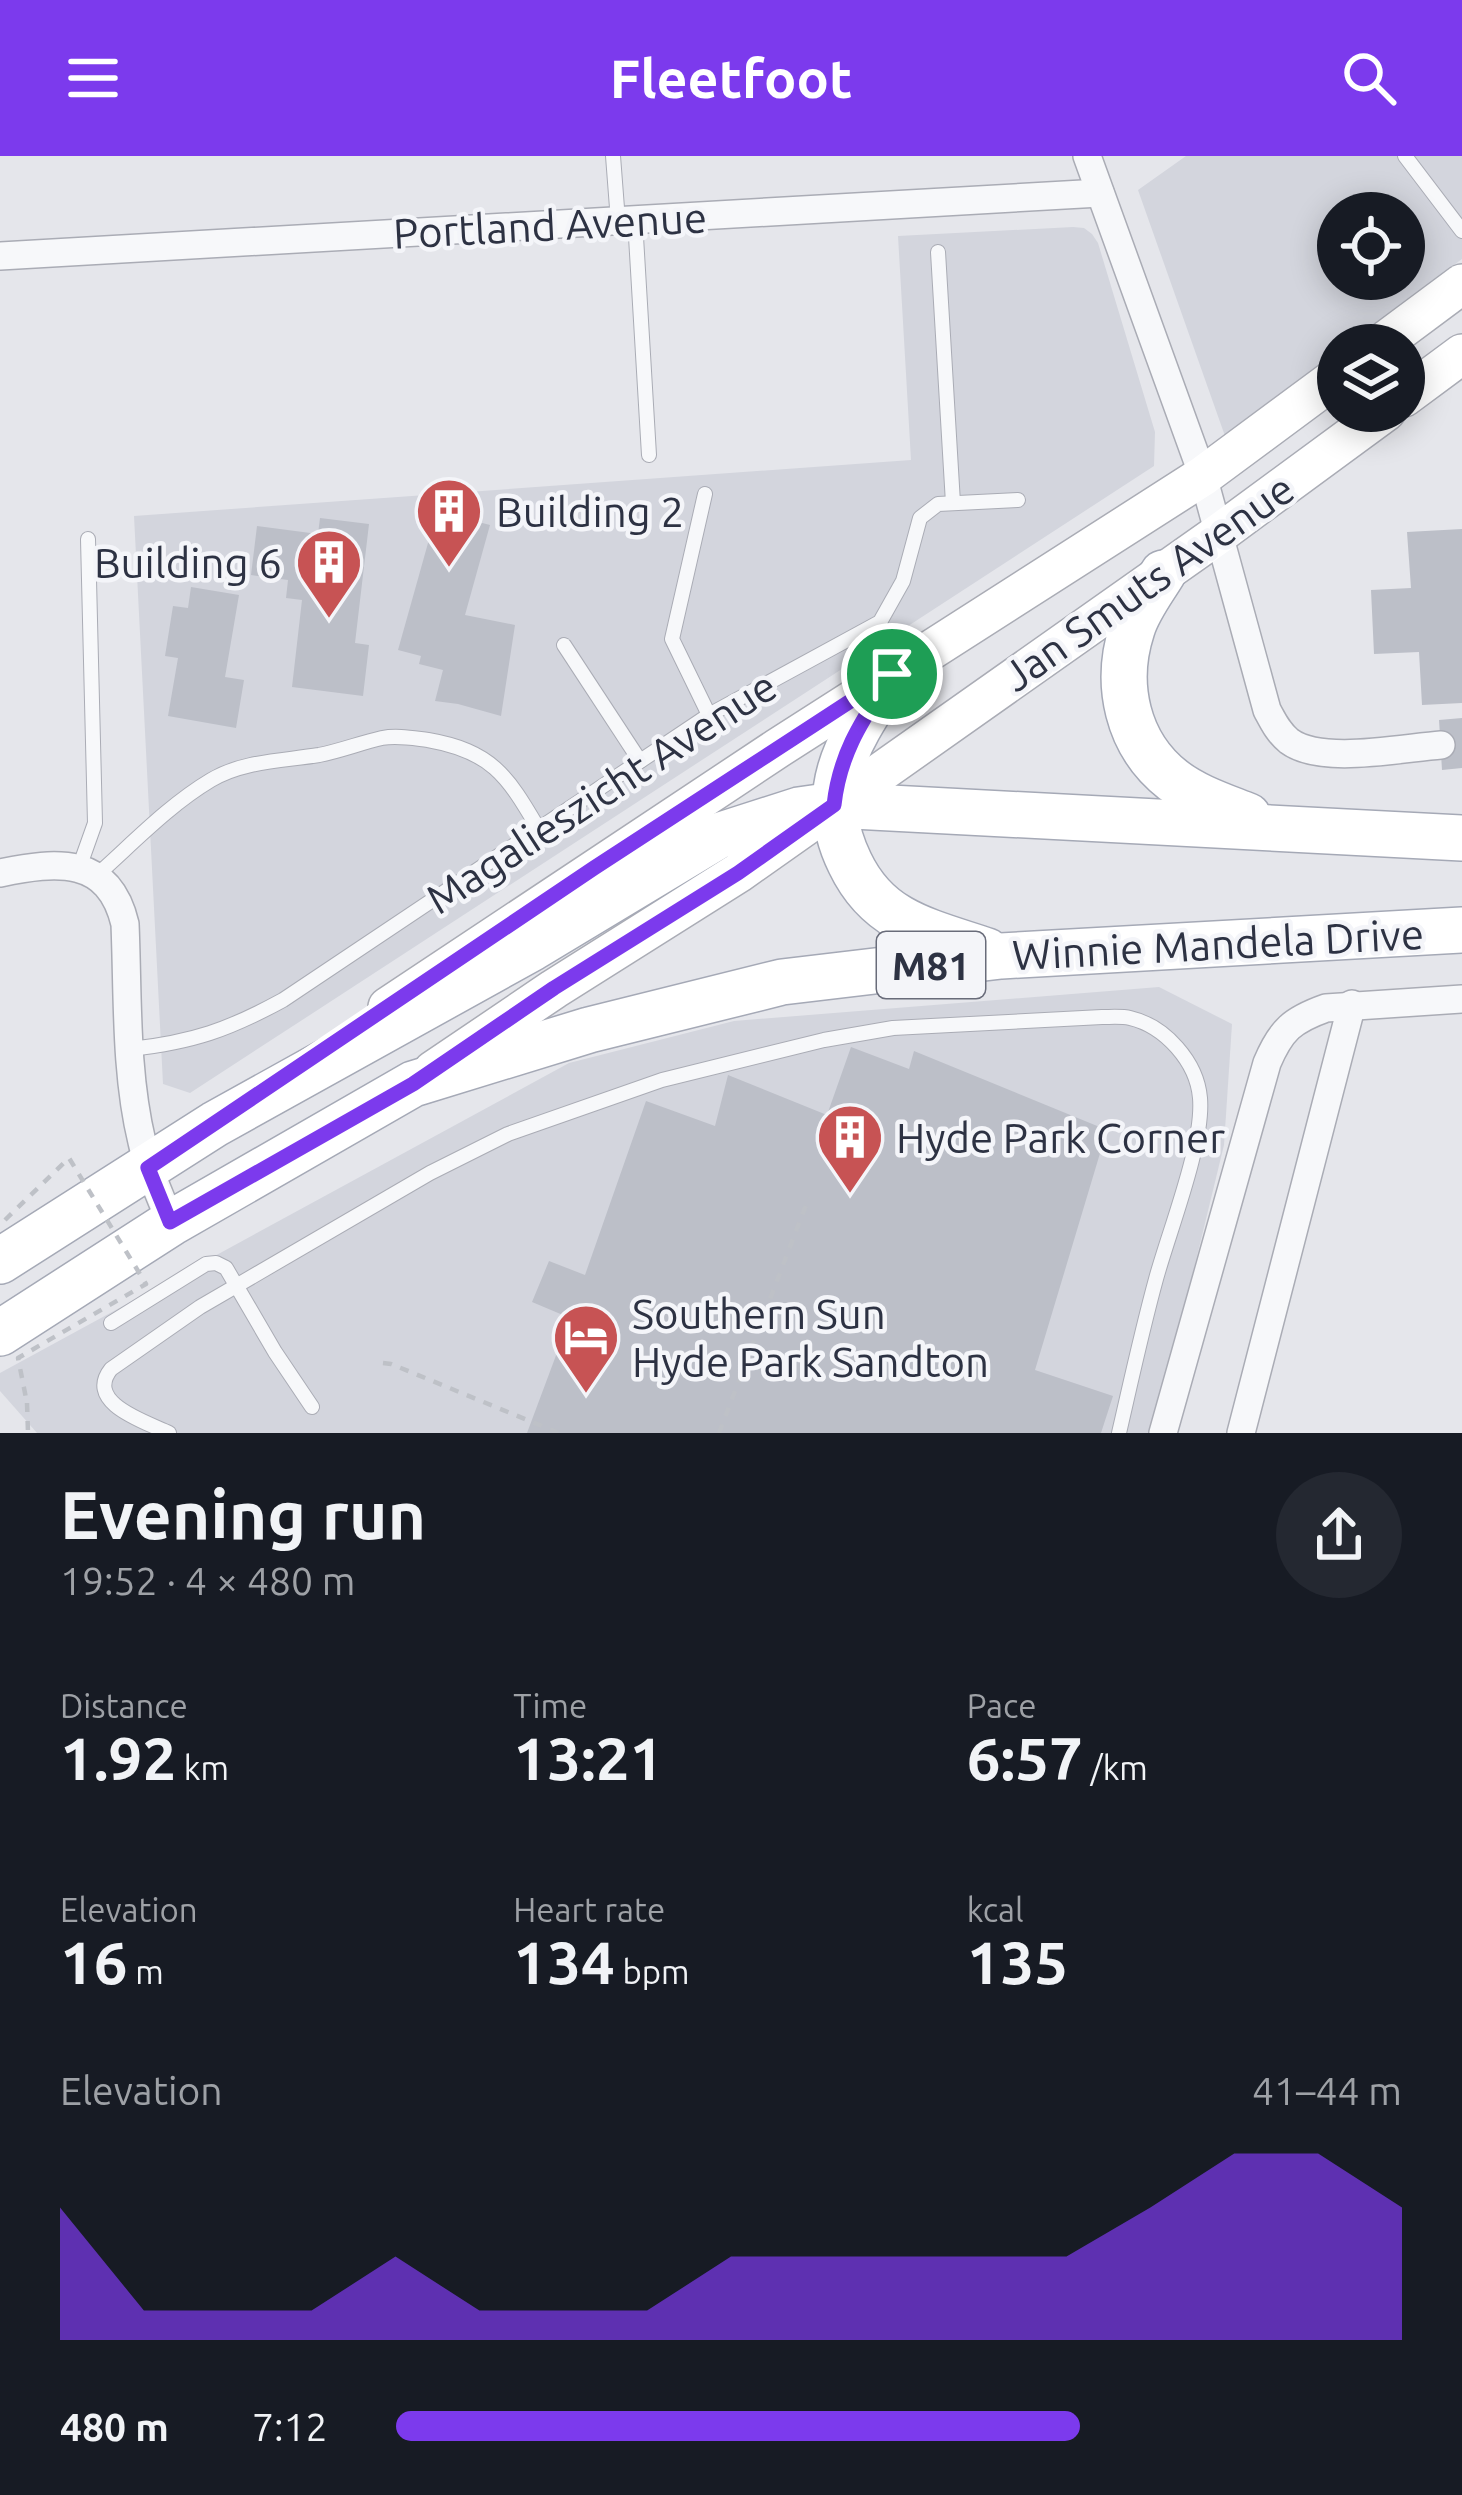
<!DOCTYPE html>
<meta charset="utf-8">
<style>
body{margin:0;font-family:Ubuntu,sans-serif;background:#242831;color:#f1f3f6;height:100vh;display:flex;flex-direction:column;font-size:45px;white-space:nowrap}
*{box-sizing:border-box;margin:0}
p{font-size:39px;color:#9ea1a6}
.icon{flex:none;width:66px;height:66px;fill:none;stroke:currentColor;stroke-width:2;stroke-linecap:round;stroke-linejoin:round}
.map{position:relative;height:1277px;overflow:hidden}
.details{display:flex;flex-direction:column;background:#171b24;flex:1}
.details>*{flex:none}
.buttons{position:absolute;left:1317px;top:36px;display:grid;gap:24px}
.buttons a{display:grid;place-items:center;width:108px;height:108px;border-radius:50%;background:#171b24;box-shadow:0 6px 30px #0003;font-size:60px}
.pin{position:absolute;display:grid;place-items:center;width:102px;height:102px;color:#fff;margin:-51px;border:6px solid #fff;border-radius:50%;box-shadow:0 3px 12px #0007}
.round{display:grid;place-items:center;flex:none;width:126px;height:126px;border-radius:63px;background:#242831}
.summary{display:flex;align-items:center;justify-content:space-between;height:204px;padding:0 60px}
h1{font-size:66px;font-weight:600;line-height:90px}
.metrics{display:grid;grid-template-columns:repeat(3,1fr);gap:18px;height:204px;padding:12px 60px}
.metrics div{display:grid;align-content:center}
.metrics b{font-size:60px;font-weight:600}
.metrics small{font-size:33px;font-weight:400}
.metrics p{font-size:33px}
.chart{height:336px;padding:24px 60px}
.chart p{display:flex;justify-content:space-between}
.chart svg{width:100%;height:216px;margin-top:12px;fill:#7c3aed;opacity:.7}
ul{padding:0 60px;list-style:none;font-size:39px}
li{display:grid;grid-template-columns:192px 144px 1fr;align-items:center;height:90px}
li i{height:30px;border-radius:15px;background:#7c3aed}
header{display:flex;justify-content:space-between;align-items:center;height:156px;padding:0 60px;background:#7c3aed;color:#fff;font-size:54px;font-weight:600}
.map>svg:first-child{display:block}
.built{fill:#d3d5dd;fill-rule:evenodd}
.building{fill:#bcbfc8}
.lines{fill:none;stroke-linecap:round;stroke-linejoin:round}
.lane-casing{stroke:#aaacb5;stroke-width:16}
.street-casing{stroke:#aaacb5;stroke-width:30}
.secondary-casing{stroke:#aaacb5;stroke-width:42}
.primary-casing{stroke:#a5a9b6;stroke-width:48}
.path{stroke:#bec1c7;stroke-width:4.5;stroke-dasharray:9 9;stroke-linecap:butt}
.lane{stroke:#f7f8fa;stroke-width:14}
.street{stroke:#f7f8fa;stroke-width:27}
.secondary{stroke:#fff;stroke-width:39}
.primary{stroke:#fff;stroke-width:45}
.path-bridge{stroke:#bec1c7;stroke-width:4.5;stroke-dasharray:9 9;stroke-linecap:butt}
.route-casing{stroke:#fff;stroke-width:24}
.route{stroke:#7c3aed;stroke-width:15}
.labels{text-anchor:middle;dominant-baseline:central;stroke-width:9;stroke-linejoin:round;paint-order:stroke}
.shield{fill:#f4f5f9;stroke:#696c7a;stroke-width:3}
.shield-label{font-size:39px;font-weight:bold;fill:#2d3243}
.street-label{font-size:42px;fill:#2d3243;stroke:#f4f5f9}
.poi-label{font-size:42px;fill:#2d3243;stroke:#f4f5f9;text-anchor:start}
</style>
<header><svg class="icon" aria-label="menu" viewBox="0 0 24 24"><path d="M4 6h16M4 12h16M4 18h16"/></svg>Fleetfoot<svg class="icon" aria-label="search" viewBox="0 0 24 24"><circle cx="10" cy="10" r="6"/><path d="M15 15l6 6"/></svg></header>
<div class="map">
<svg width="1462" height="1277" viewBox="0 0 1462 1277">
<rect width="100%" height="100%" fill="#e5e6eb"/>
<g class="built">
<path d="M1186,0H1462V103L1346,189H1338V195L1225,280L1138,34ZM1338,57H1404V123H1338Z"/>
<polygon points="1073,71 1084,72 1092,78 1098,87 1155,276 1154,310 190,937 163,928 134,360 911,304 898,80"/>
<polygon points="1159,831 1232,868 1224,989 1154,1277 37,1277 0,1235 0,1217 569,907 734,865"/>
</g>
<g class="building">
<polygon points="437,355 490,369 465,459 515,469 501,560 458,548 435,545 443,514 419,508 421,500 398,494"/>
<polygon points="320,362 369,368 355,487 369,489 363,540 292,531 302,444 286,442 288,424 251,419 257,370 318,378"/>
<polygon points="1462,373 1462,547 1422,549 1419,496 1374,498 1371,434 1411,432 1407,376"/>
<polygon points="191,431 239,439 225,521 244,524 236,572 168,560 178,502 165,500 173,450 188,452"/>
<polygon points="1462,562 1462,612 1442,614 1439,564"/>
<polygon points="851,891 909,913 914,895 1107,974 1035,1214 1113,1240 1101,1277 527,1277 570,1162 532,1146 549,1105 585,1119 646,945 715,970 728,919 827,959"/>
</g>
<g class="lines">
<g class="lane-casing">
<g id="lane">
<polyline points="613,0 618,65"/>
<polyline points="1405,0 1462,75"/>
<polyline points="635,64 649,299"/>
<polyline points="938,96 953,347"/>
<polyline points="705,338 672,483 709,559"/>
<polyline points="564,489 640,605"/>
<polyline points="79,712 95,667 88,383"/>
<path d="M97,719C133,687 169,649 211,624C243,605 282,605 319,599C340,595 360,587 382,582C397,579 412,582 428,584C491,595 507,619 538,672"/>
<path d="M131,893C193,886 228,874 283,844L709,559L880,466L903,425L920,362L938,348L1018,344"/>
<polyline points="111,1167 206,1108 216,1107 226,1112 275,1196 312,1251"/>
<path d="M169,1277C146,1266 84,1247 111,1213L200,1151L430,1017L508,978L662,924L824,884L893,872L1102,861C1111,861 1122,860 1130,862C1165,870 1197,906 1200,942C1204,988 1169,1075 1156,1123C1142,1174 1131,1225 1119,1277"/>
</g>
</g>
<g class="street-casing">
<g id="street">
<path d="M1087,0L1203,320L1267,554C1273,565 1278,576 1289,585C1321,609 1401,592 1441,589"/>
<polyline points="0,100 1100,37"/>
<path d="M0,717C57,705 109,700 125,768C128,839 125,916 142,986C148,1014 160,1040 171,1067"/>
<path d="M1163,1277L1267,907C1281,874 1292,864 1326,852L1462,843"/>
<polyline points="1241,1277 1352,848"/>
</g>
</g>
<g class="secondary-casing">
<g id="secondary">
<polyline points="1380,189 1462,128"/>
<polyline points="1404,241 1462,198"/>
<polyline points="388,851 778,592 1203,320 1338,220"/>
<polyline points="433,915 554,833 738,717 1220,377 1386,255"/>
</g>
</g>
<g class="primary-casing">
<g id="primary">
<path d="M1163,417C1152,435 1138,453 1132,473C1114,528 1127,588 1173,624C1195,641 1223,650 1248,660"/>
<path d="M892,518C852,581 813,632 850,707C861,730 877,749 900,762C926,777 958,785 987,795"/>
<polyline points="0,1105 215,968 532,792 718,680 799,654 834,649 1462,682"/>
<polyline points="0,1177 171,1067 413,928 589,874 782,826 1001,800 1462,774"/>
</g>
</g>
<g class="path">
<polyline points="383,1207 391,1208 559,1277"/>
<polyline points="27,1247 28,1277"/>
<polyline points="719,1277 809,1041"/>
</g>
<use href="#lane" class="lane"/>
<use href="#street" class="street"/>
<use href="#secondary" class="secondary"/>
<use href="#primary" class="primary"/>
<polyline class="path-bridge" points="5,1064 69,1002 146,1128 18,1202 27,1247"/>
</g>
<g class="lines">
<g class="route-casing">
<path id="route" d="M892,518C864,562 840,595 834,649L738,717L554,832L413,928L170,1066L148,1012L594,712Z"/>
</g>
<use href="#route" class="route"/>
</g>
<defs>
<g id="building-pin" transform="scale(3.45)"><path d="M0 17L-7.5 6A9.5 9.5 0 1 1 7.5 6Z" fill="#c75354" stroke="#f4f5f9"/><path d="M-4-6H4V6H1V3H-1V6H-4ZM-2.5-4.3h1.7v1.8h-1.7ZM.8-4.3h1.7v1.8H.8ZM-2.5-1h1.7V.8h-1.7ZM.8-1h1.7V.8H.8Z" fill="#fff"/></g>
<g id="hotel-pin" transform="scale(3.45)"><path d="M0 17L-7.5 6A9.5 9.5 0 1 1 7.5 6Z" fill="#c75354" stroke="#f4f5f9"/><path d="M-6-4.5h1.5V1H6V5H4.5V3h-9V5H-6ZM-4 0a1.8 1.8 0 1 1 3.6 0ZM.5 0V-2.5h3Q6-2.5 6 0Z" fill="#fff"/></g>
</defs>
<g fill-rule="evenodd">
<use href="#building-pin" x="449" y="355"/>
<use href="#building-pin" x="329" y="406"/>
<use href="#building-pin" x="850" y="981"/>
<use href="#hotel-pin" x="586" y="1181"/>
</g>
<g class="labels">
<rect class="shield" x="877" y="776" width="108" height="66" rx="9"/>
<g class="shield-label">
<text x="931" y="809">M81</text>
</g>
<g class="street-label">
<text transform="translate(550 69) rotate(-3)">Portland Avenue</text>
<text transform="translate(1148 426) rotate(-35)">Jan Smuts Avenue</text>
<text transform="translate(601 636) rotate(-33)">Magalieszicht Avenue</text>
<text transform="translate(1218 788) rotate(-3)">Winnie Mandela Drive</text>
</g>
<g class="poi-label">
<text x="496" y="355">Building 2</text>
<text x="282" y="406" text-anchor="end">Building 6</text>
<text x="896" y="981">Hyde Park Corner</text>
<text x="632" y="1157">Southern Sun<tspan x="632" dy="48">Hyde Park Sandton</tspan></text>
</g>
</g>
</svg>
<div class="buttons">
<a><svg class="icon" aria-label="locate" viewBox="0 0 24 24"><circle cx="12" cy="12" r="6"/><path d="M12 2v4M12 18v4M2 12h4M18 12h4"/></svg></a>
<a><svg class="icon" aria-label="layers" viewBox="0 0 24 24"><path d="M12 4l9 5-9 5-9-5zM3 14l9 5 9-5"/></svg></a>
</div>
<div class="pin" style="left:892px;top:518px;background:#1e9e55"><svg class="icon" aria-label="arrive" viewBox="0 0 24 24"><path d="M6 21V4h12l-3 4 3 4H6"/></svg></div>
</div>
<section class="details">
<div class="summary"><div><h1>Evening run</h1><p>19:52 · 4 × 480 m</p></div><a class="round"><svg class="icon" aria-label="share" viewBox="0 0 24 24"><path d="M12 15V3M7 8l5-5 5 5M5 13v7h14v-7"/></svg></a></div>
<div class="metrics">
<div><p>Distance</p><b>1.92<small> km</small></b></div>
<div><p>Time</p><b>13:21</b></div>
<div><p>Pace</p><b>6:57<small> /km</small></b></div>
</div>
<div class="metrics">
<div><p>Elevation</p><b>16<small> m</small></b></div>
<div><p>Heart rate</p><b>134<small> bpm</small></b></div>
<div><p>kcal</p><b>135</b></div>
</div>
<div class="chart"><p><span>Elevation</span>41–44 m</p>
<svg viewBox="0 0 160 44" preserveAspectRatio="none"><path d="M0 44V17L10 38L20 38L30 38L40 27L50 38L60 38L70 38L80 27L90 27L100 27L110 27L120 27L130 17L140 6L150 6L160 17V44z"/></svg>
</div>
<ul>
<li><b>480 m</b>7:12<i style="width:68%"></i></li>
</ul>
</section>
